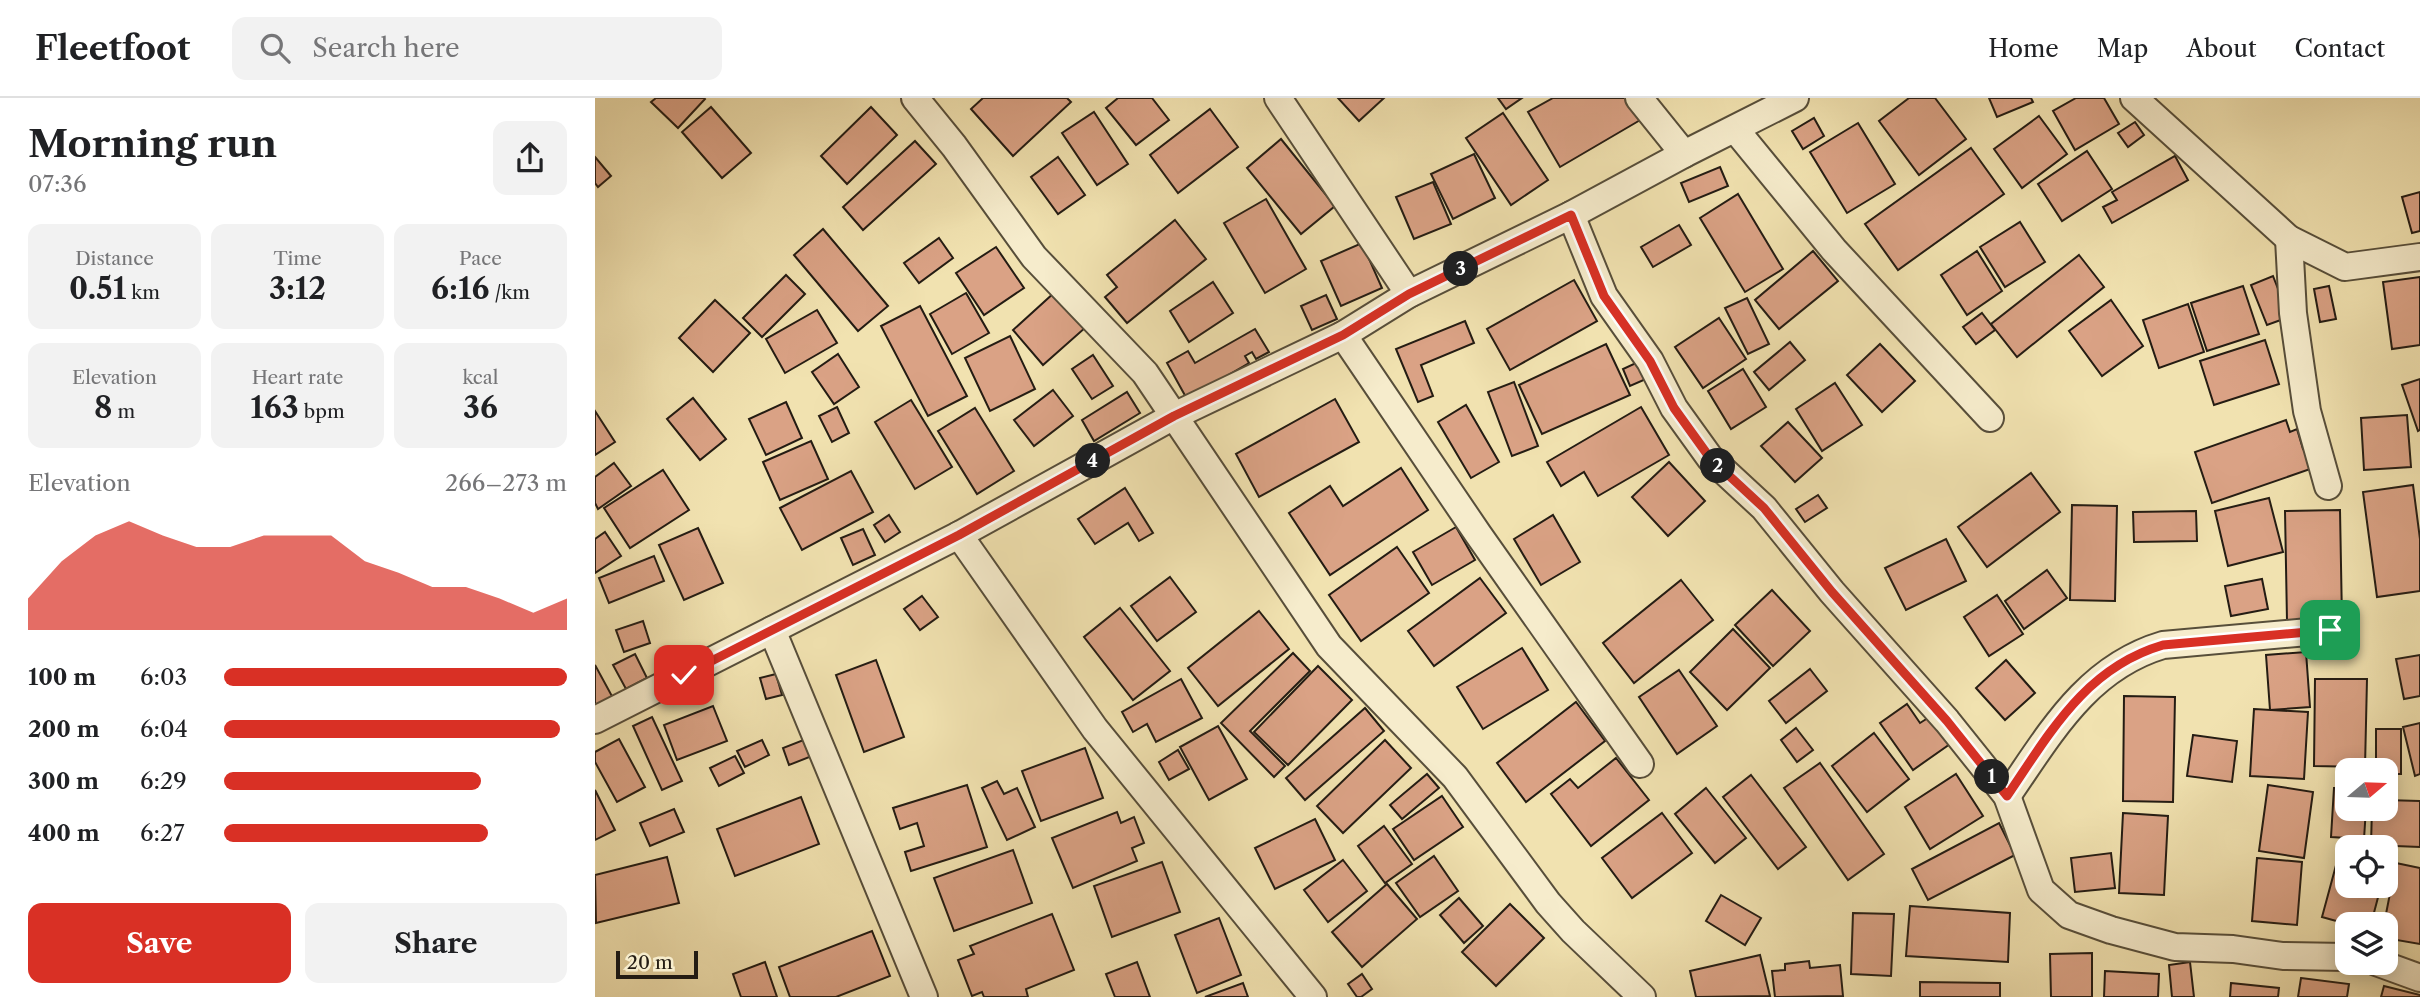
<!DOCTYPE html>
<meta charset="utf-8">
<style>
body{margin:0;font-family:"Libre Caslon Text",serif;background:#f2f2f2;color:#202124;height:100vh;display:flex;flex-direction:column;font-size:26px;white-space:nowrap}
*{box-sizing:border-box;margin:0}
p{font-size:23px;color:#757577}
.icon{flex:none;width:38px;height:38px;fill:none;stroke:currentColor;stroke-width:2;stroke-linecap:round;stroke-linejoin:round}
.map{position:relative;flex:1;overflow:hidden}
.side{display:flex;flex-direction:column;background:#fff;width:595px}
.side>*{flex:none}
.needle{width:46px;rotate:71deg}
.controls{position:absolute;left:1740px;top:660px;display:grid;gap:14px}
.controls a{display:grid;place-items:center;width:63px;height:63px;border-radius:14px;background:#fff;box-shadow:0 4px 18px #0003;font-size:35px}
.scale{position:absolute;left:21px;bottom:18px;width:82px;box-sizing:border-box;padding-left:7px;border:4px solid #241c13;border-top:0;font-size:19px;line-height:24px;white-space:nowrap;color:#241c13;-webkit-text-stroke:5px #f6eccc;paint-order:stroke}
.pin{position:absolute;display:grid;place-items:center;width:60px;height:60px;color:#fff;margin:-30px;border-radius:14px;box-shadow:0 4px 10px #0006}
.km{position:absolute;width:35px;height:35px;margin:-18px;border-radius:50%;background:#222;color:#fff;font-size:19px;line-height:35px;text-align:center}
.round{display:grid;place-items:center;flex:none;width:74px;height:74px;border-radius:14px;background:#f2f2f2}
.headline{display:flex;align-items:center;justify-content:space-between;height:119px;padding:0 28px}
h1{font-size:38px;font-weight:700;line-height:52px}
.figures{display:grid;grid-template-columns:repeat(3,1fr);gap:10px;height:119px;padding:7px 28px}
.figures div{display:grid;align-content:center;border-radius:14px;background:#f2f2f2;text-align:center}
.figures b{font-size:30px;font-weight:700}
.figures small{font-size:19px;font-weight:400}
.figures p{font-size:19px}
.chart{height:196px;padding:14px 28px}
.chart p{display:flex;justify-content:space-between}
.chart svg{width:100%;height:126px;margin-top:7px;fill:#d93025;opacity:.7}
.primary-button{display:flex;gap:14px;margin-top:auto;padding:14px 28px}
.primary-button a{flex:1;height:80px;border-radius:14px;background:#d93025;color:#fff;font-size:28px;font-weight:700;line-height:80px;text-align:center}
.primary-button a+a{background:#f2f2f2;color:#202124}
ul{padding:0 28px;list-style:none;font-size:23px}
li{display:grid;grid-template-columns:112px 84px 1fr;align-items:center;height:52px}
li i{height:18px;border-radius:9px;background:#d93025}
header{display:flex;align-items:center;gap:42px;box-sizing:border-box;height:98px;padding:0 35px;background:#fff;border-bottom:2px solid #e0e0e0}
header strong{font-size:33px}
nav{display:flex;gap:38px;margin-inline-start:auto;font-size:24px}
.search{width:490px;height:63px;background:#f2f2f2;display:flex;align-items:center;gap:18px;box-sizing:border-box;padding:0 24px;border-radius:14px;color:#757577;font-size:26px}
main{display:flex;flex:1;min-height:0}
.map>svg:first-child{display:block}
.building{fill:#daa285;stroke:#241c13;stroke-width:2}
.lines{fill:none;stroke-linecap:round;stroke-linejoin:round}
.minor-casing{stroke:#574e3a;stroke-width:30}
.minor{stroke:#f6eccc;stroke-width:26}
.route-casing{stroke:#fff;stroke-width:14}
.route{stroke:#d93025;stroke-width:9}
</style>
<header>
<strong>Fleetfoot</strong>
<div class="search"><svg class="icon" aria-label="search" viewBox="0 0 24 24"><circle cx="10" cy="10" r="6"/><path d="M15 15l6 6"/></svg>Search here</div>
<nav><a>Home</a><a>Map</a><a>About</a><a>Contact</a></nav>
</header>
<main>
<section class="side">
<div class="headline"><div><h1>Morning run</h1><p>07:36</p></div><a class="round"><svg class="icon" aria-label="share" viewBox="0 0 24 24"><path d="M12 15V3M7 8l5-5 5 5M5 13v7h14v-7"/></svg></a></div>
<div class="figures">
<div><p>Distance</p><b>0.51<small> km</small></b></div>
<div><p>Time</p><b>3:12</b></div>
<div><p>Pace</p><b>6:16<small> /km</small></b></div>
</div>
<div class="figures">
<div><p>Elevation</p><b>8<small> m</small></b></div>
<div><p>Heart rate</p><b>163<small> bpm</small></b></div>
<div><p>kcal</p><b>36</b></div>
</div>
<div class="chart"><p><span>Elevation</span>266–273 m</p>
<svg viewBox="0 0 160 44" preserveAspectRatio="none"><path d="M0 44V33L10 20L20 11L30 6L40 11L50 15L60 15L70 11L80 11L90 11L100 20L110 24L120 29L130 29L140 33L150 38L160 33V44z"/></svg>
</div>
<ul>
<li><b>100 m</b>6:03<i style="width:100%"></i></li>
<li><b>200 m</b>6:04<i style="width:98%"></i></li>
<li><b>300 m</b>6:29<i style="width:75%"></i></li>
<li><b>400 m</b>6:27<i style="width:77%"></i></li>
</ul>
<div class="primary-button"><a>Save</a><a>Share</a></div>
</section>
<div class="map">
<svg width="1825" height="899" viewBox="0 0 1825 899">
<rect width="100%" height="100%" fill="#f1e2b0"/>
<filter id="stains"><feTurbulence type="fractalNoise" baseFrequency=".00286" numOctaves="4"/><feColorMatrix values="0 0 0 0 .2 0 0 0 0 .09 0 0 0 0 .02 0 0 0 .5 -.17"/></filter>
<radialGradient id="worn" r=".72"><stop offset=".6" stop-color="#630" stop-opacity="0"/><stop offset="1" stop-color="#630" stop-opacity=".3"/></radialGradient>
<g class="building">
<polygon points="61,0 109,0 110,1 83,30 56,4"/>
<polygon points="388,0 472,0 476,4 418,58 376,11"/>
<polygon points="523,0 557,0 574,22 541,47 511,10"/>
<polygon points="743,0 789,0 764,23"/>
<polygon points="903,0 927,0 911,11"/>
<polygon points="958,0 1035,0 1047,21 965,69 933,14"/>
<polygon points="1314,0 1340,0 1371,41 1324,77 1284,23"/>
<polygon points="1394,0 1436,0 1438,4 1402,19"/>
<polygon points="1481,0 1509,0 1524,26 1480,52 1458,13"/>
<polygon points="116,9 156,55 127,80 87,34"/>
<polygon points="276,9 302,37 252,86 226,58"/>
<polygon points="615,11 643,49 583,95 555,57"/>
<polygon points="499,14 533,66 502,87 467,35"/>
<polygon points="908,15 953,82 916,107 871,40"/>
<polygon points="1444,18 1472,56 1427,90 1399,51"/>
<polygon points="1219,20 1229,38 1208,51 1197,33"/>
<polygon points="1540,24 1549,37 1533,49 1523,35"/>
<polygon points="1263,25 1300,86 1252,115 1215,54"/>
<polygon points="686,41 740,108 706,136 652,70"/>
<polygon points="320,43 341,66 268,132 248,109"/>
<polygon points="1376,50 1409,96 1303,172 1270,126"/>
<polygon points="1492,53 1517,91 1467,123 1443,86"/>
<polygon points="879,56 900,100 858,121 836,76"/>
<polygon points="1580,58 1593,82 1517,125 1508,109 1522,102 1517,94"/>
<polygon points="0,59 16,78 3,89 0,85"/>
<polygon points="463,59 490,97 463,116 436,79"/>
<polygon points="1125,69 1133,88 1094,104 1086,85"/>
<polygon points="838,84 856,126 819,141 801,99"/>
<polygon points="1825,94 1825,133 1817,135 1807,99"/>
<polygon points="1143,96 1188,171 1150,194 1105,120"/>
<polygon points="671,101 711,171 670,195 629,125"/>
<polygon points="580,122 611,161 532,225 510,199 522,189 512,177"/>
<polygon points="1425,124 1450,164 1410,189 1385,149"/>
<polygon points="1084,127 1096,147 1058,169 1046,149"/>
<polygon points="228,131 293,208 263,233 199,157"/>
<polygon points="344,140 358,160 324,185 309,165"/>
<polygon points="767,145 787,190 746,208 726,163"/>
<polygon points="401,149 429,190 389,217 361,175"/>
<polygon points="1218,153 1243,183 1184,231 1160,202"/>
<polygon points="1382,153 1407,193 1372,217 1346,177"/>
<polygon points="1484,157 1509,189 1422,259 1396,226"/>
<polygon points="191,177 210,196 167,239 148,220"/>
<polygon points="1678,178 1694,219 1672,227 1656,187"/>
<polygon points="1825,179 1825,247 1797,251 1788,184"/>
<polygon points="979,182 1002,223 915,272 892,231"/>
<polygon points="618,184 638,215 594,244 575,213"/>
<polygon points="1648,188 1664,236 1612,253 1596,205"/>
<polygon points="1734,188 1741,221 1725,224 1719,191"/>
<polygon points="460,194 491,229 448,267 418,232"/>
<polygon points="371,195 394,235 357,256 335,216"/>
<polygon points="731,197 742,221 717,232 706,208"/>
<polygon points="1152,200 1174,246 1153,256 1130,210"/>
<polygon points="120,202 155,235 118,274 84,240"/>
<polygon points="1516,202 1548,248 1507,278 1474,233"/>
<polygon points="1593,206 1609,254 1564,270 1548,222"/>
<polygon points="325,208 372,298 333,318 286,228"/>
<polygon points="222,212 242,245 190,275 171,241"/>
<polygon points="1387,215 1400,232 1381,246 1368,229"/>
<polygon points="1124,220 1151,261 1108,290 1080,249"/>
<polygon points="870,223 879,245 826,267 838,298 823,304 801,251"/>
<polygon points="660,231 674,254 661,261 657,254 650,258 654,265 592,301 572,265 593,253 600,265"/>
<polygon points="415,238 440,291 395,313 370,260"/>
<polygon points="1670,242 1684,286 1619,307 1605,263"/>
<polygon points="1195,244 1210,262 1174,292 1159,274"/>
<polygon points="1011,246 1035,297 947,336 924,287"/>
<polygon points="1285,246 1320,283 1287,314 1252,277"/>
<polygon points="243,256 264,289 239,306 217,274"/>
<polygon points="498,257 518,288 497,301 477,271"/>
<polygon points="1043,264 1051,281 1035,288 1028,271"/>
<polygon points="1148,271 1171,309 1136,331 1113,293"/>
<polygon points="1825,281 1825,332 1823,333 1807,287"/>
<polygon points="919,284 943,348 917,358 893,294"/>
<polygon points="1240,285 1267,327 1227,353 1201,311"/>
<polygon points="458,292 478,318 439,348 419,322"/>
<polygon points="532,294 545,315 499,343 487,322"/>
<polygon points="98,300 131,341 105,362 72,321"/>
<polygon points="740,301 764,344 664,399 641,356"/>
<polygon points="316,302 357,369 320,391 280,324"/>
<polygon points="191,304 207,340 171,357 154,321"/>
<polygon points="871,307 904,364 876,380 843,324"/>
<polygon points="242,309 254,335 237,344 224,318"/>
<polygon points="1046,309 1074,357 1003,398 989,374 966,388 952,364"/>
<polygon points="380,310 419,373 382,396 343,333"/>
<polygon points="0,313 20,344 0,357"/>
<polygon points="1812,317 1816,369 1769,372 1766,320"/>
<polygon points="1691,322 1695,334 1702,331 1708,351 1717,348 1724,368 1617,405 1600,354"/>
<polygon points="1193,324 1227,360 1200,384 1166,348"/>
<polygon points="216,343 233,381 185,402 168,364"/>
<polygon points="1074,364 1110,403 1073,438 1037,399"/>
<polygon points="19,365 36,388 3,411 0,405 0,379"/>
<polygon points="806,370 833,412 735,477 694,415 735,388 748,408"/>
<polygon points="68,372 94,412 35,450 9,410"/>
<polygon points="256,373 278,414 207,452 185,410"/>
<polygon points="1436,375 1465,414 1392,469 1363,429"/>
<polygon points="1818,387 1825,441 1825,493 1782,499 1768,394"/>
<polygon points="530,390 558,435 544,443 533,425 500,446 483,421"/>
<polygon points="1223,397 1232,410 1210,424 1201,411"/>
<polygon points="1674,400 1688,454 1633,468 1620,413"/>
<polygon points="1477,407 1522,408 1520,503 1475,502"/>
<polygon points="1745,412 1747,522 1692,523 1690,413"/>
<polygon points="1601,413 1602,443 1539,444 1538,414"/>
<polygon points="294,417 305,434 290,444 279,427"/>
<polygon points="958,417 985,464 946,487 919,441"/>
<polygon points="861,429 880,462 837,487 818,454"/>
<polygon points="103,430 128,485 89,502 64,447"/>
<polygon points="268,431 280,457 258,467 246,440"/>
<polygon points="10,434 26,458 0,475 0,441"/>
<polygon points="1351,441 1371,483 1311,512 1290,470"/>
<polygon points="802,449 834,495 766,543 734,497"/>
<polygon points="59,458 69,483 14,505 4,480"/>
<polygon points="1452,472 1472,500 1429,531 1410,503"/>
<polygon points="575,479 601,514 562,543 536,508"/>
<polygon points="885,480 911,515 839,568 813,533"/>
<polygon points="1667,481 1673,511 1636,518 1630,488"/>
<polygon points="1086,482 1118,522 1039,585 1008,545"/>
<polygon points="1177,492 1215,533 1178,568 1140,527"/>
<polygon points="1402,497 1428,536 1394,558 1369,519"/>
<polygon points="327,498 343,519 325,532 309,511"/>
<polygon points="525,510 575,573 538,602 489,539"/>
<polygon points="664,513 694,551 623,608 593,570"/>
<polygon points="48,523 55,545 29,554 21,532"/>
<polygon points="1138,531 1175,570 1132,612 1095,574"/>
<polygon points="927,550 953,592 888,631 862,589"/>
<polygon points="1711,554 1715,609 1675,612 1671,557"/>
<polygon points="698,555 715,573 655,633 690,668 679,679 626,625"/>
<polygon points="40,556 52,580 31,591 18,567"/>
<polygon points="1825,557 1825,598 1809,601 1801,561"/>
<polygon points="281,562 309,639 269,654 241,577"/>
<polygon points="1411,562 1440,595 1410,622 1381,590"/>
<polygon points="0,567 18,600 0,609"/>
<polygon points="723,568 757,602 693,667 659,634"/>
<polygon points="1215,571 1232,593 1191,625 1174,603"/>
<polygon points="1084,572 1122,628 1082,656 1044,599"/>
<polygon points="181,576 187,597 171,601 165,580"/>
<polygon points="586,581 607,620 561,644 552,626 538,634 527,614"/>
<polygon points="1720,581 1772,581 1770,669 1719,668"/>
<polygon points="1529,598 1580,599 1578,704 1528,703"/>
<polygon points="981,604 1010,643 931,704 902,665"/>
<polygon points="1312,606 1325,625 1336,618 1355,646 1318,672 1285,625"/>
<polygon points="118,608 132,643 82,662 69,627"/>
<polygon points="770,610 789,633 710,702 691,680"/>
<polygon points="1659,611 1713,614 1709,681 1655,678"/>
<polygon points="57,619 87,683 67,692 38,628"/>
<polygon points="1825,625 1825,676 1820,678 1808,629"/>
<polygon points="623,628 652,681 614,702 585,649"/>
<polygon points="1201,630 1218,652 1202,664 1186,642"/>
<polygon points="1781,631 1806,631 1806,676 1790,676 1790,672 1781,672"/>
<polygon points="1279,635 1314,681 1272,714 1237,668"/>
<polygon points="1598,637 1642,643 1637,684 1592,678"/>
<polygon points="24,641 50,689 22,704 0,664 0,654"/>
<polygon points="211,641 217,658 194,667 188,650"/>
<polygon points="167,642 174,657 150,669 142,653"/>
<polygon points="790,642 816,670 748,735 722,708"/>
<polygon points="490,650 508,700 446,723 427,673"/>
<polygon points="583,652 594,671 574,682 564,664"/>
<polygon points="140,658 149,675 124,688 115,670"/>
<polygon points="1021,660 1054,702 996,748 956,696 975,681 983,690"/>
<polygon points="1225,665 1289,756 1253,782 1189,690"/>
<polygon points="832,676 844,690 807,721 795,707"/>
<polygon points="1361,676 1388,718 1335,751 1310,709"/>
<polygon points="1156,677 1211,749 1183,771 1128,699"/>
<polygon points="402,683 409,696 422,690 440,729 412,742 387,690"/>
<polygon points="372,687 392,749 316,773 310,754 329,748 322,725 305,731 298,710"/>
<polygon points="1673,687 1718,694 1709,760 1664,753"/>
<polygon points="1111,690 1151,740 1120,765 1080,716"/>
<polygon points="1739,690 1752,690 1752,710 1771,710 1769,741 1736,739"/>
<polygon points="0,692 20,732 0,742"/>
<polygon points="847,698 868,729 819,762 798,731"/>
<polygon points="206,699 224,746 140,778 122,731"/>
<polygon points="1790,702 1825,703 1825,749 1776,747 1777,710 1790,710"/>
<polygon points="79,711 89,734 55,748 45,725"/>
<polygon points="522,714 526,725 539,719 549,745 537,750 542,763 478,790 457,740"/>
<polygon points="1067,715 1097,755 1037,800 1007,760"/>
<polygon points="1528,715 1573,718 1569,797 1524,795"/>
<polygon points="720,721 740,762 680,791 660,750"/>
<polygon points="1404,725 1420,757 1333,802 1317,771"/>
<polygon points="789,728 817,766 790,785 763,748"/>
<polygon points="418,752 437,805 359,833 339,780"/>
<polygon points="1516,755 1520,790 1480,794 1476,760"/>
<polygon points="839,758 863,793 825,819 801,785"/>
<polygon points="72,759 84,805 1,825 0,777"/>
<polygon points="1662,760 1707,764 1702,827 1657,823"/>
<polygon points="1743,760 1752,762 1752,788 1786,788 1776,826 1752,826 1727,819"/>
<polygon points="748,762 772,793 733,824 709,792"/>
<polygon points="567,764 585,814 517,839 499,788"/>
<polygon points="1801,765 1825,770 1825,846 1790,840 1789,826"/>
<polygon points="792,786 822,821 767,869 737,834"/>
<polygon points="1126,797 1166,820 1150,847 1111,823"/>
<polygon points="864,800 888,828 869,845 845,817"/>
<polygon points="915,806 949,840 901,888 867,854"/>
<polygon points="1315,808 1415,815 1413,864 1311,858"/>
<polygon points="1258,815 1299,816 1296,878 1256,876"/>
<polygon points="457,816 479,872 431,891 433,899 389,899 387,894 377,898 363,862 379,856 375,848"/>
<polygon points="624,820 646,877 602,895 580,837"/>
<polygon points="277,833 295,878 241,899 195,899 184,869"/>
<polygon points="1497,855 1497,899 1456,899 1455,856"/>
<polygon points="1165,857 1175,898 1101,899 1095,873"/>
<polygon points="1214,863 1215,870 1245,867 1248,898 1180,899 1177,873 1190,872 1190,866"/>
<polygon points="170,864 182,899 146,899 138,876"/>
<polygon points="542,864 555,899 520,899 511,876"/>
<polygon points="1595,864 1599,899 1577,899 1574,867"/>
<polygon points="1510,873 1564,876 1563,899 1509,899"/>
<polygon points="767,876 777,891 766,899 762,899 753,886"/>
<polygon points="1706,880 1754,886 1752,899 1703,899"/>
<polygon points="1325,884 1405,885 1405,899 1325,899"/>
<polygon points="648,885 653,899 610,899"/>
<polygon points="1636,885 1684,890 1683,899 1635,899"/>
<polygon points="1789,888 1825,897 1825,899 1786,899"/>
</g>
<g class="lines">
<g class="minor-casing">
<g id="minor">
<polyline points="320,0 359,48 439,159 550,275 734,548 860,679 953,805 978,833 1047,899"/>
<polyline points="683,0 814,196"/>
<polyline points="1044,0 1089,56"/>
<polyline points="1539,0 1694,141 1750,169 1825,159"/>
<polyline points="1140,31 1239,152 1395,320"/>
<polyline points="976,117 1009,198 1055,263 1079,310 1115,360 1169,410 1237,494 1352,623 1412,698 1446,792 1474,817 1516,832 1580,849 1638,851 1688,858 1752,859"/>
<polyline points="1694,141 1698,215 1712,313 1733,388"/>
<polyline points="748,237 883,436 1045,666"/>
<polyline points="364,437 500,631 718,899"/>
<polyline points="177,532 329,899"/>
<polyline points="0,622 364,437 579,318 748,237 814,196 976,117 1089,56 1200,0"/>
<path d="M1412,698C1455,636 1491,570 1568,547L1735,532"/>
<polyline points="1781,864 1825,880"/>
</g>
</g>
<use href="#minor" class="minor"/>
</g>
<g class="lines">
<g class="route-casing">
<path id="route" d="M89,577L364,437L579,318L748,237L814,196L976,117L1009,198L1055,263L1079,310L1115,360L1169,410L1237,494L1352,623L1412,698C1455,635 1490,570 1568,547L1735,532"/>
</g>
<use href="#route" class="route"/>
</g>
<rect width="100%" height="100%" filter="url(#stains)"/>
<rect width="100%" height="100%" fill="url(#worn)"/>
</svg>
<div class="controls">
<a><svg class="needle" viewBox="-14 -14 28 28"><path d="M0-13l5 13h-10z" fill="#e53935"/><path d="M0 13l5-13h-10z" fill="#757577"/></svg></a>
<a><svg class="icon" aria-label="locate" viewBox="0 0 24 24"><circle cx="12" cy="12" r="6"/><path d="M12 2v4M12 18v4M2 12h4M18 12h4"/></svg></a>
<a><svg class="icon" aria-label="layers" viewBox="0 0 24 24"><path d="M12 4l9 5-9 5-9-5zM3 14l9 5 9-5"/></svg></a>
</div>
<div class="scale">20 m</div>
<div class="pin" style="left:1735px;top:532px;background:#1e9e55"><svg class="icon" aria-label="arrive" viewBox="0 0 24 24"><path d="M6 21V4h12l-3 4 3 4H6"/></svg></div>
<div class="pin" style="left:89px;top:577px;background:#d93025"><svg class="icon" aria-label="check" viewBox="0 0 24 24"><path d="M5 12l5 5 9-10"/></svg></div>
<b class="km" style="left:1397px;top:679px">1</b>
<b class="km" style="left:1123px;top:368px">2</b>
<b class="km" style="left:866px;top:171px">3</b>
<b class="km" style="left:498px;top:363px">4</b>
</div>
</main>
